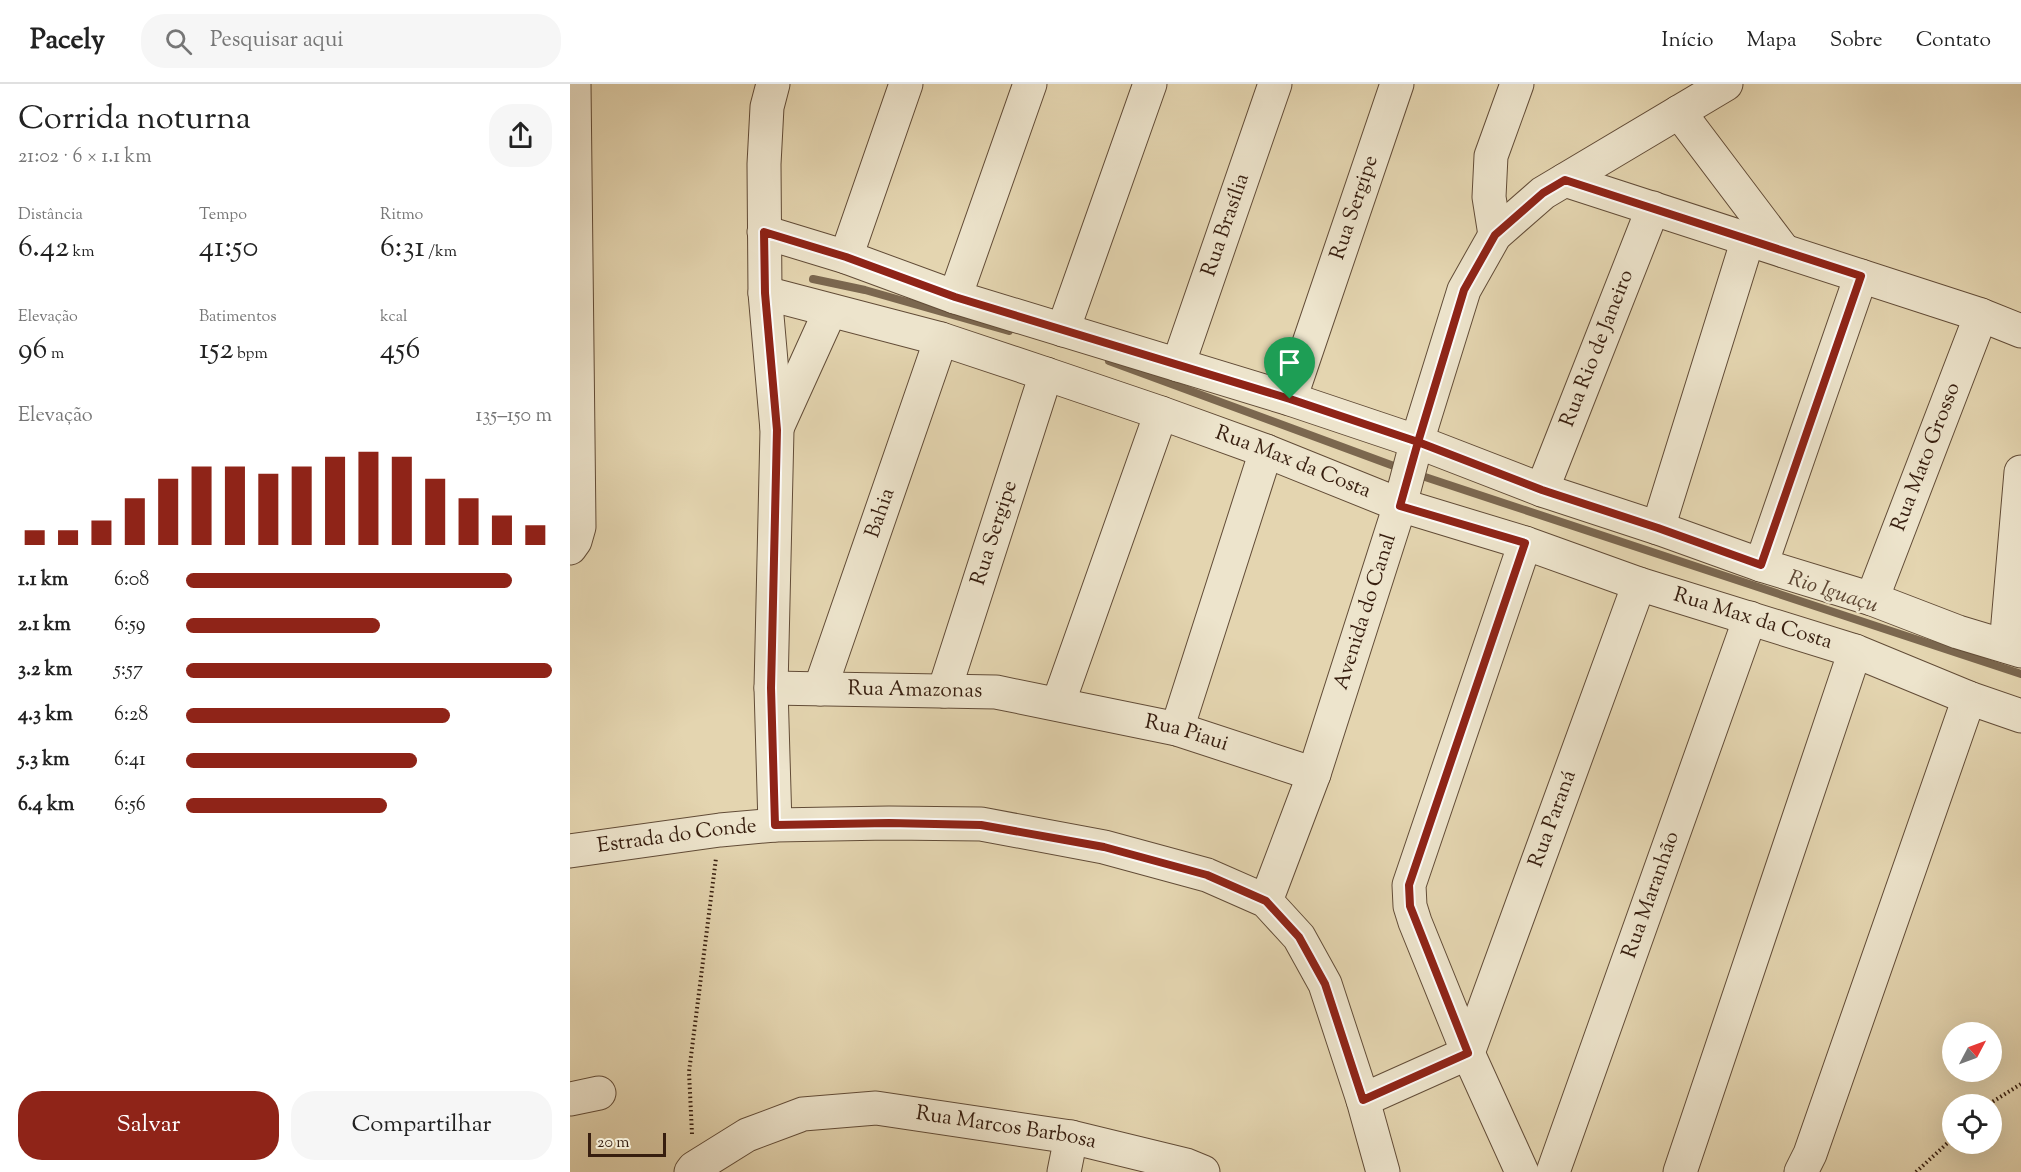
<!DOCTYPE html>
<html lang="pt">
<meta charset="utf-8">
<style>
body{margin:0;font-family:"Sorts Mill Goudy",serif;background:#f6f6f6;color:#222;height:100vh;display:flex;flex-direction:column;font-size:22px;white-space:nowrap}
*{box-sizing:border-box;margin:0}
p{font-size:20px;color:#767676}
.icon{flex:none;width:33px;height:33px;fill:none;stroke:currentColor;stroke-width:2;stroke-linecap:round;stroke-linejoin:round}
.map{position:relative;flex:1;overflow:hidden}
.side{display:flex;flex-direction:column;background:#fff;width:570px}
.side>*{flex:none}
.needle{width:39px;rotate:49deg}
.controls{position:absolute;left:1372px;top:938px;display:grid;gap:12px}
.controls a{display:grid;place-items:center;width:60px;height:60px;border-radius:50%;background:#fff;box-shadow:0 6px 24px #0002;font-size:30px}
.scale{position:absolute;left:18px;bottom:15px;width:78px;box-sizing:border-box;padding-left:6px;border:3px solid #371e0f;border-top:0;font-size:16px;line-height:21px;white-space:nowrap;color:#371e0f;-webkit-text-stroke:4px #ede4cc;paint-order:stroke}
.pin{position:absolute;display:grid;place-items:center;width:51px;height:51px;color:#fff;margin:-62px -26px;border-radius:50% 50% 50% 0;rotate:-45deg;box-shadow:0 0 6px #0007}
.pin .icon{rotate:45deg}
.round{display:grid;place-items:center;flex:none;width:63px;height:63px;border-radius:24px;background:#f6f6f6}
.head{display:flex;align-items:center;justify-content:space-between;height:102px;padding:0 18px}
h1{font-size:33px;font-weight:600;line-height:45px}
.stats{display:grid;grid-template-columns:repeat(3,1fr);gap:9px;height:102px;padding:6px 18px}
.stats div{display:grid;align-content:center}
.stats b{font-size:30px;font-weight:600}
.stats small{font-size:16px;font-weight:400}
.stats p{font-size:16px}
.chart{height:168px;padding:12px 18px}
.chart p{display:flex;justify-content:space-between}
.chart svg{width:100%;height:108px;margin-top:6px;stroke:#8f2418;stroke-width:6}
.primary-button{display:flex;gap:12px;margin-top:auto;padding:12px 18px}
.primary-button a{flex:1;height:69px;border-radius:24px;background:#8f2418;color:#fff;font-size:24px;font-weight:600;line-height:69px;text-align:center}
.primary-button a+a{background:#f6f6f6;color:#222}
ul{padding:0 18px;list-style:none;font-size:20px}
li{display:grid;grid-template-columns:96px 72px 1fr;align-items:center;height:45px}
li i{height:15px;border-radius:8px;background:#8f2418}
header{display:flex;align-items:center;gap:36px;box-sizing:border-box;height:84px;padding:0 30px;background:#fff;border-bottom:2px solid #e0e0e0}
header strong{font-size:28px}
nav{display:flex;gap:33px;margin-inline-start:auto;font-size:21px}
.search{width:420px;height:54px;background:#f6f6f6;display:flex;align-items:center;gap:15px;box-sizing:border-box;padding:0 21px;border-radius:24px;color:#767676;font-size:22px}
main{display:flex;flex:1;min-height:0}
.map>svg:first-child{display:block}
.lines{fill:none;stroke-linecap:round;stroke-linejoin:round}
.stream{stroke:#7b674f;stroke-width:8}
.minor-casing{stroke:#624c37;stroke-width:35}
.path{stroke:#371e0f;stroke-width:4;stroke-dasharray:1.5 3;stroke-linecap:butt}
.minor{stroke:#ede4cc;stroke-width:33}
.route-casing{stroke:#fff;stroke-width:12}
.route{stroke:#8f2418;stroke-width:8}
.labels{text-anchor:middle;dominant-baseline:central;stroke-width:4.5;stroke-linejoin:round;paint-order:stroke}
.street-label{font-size:21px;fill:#371e0f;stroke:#ede4cc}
.water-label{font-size:22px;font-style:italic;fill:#5f4834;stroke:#ede4cc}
</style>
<header>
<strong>Pacely</strong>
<div class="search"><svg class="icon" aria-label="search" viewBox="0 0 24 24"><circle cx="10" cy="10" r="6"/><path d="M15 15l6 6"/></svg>Pesquisar aqui</div>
<nav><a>Início</a><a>Mapa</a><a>Sobre</a><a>Contato</a></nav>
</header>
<main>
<section class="side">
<div class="head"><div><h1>Corrida noturna</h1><p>21:02 · 6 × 1.1 km</p></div><a class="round"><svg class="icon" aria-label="share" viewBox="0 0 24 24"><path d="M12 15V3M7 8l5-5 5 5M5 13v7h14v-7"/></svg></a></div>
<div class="stats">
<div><p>Distância</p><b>6.42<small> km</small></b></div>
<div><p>Tempo</p><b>41:50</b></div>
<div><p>Ritmo</p><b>6:31<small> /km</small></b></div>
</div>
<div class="stats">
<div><p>Elevação</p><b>96<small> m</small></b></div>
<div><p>Batimentos</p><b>152<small> bpm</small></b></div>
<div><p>kcal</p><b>456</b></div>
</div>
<div class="chart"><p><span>Elevação</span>135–150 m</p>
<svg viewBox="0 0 160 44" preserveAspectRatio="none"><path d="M5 44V38M15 44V38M25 44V34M35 44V25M45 44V17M55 44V12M65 44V12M75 44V15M85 44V12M95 44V8M105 44V6M115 44V8M125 44V17M135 44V25M145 44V32M155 44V36"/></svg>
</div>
<ul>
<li><b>1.1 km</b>6:08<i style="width:89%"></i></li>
<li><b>2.1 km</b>6:59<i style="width:53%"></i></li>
<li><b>3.2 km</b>5:57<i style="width:100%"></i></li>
<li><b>4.3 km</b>6:28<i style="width:72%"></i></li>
<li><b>5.3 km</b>6:41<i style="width:63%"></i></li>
<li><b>6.4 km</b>6:56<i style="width:55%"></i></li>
</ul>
<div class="primary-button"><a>Salvar</a><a>Compartilhar</a></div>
</section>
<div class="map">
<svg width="1451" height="1088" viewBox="0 0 1451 1088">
<rect width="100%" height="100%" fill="#e4d5b0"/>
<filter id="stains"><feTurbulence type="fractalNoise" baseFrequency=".00333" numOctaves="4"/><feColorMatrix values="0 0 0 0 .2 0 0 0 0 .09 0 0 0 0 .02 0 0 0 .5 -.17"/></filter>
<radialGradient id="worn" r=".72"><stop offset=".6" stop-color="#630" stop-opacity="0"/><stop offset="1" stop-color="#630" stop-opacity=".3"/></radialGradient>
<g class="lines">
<g class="stream">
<polyline points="243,195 295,206 439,247"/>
<polyline points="539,277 832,385"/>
<polyline points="846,390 1451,590"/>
</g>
<g class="minor-casing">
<g id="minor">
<polyline points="203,0 197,23 194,80 195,209 207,346 201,604 205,741"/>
<polyline points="1109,28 1214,167"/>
<polyline points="995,96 1411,231 1451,247"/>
<polyline points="194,148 276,173 385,213 720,315 848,358 972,406 1088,444 1191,481 1302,515 1388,548 1451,567"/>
<polyline points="925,151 919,113 921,72 947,0"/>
<polyline points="276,173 336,0"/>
<path id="s1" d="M195,209L371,255L476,290L591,329L696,367L830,421L955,459L1069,500L1285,567L1399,614L1451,632"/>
<polyline points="385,213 460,0"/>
<polyline points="493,246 580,0"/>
<path id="s2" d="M608,281L705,0"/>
<path id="s3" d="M720,315L827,0"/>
<polyline points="207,344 260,227"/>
<path id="s4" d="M972,406L1083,124"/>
<polyline points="1088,444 1178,155"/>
<polyline points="0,464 5,457 9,443 4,0"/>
<polyline points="1191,481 1291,192"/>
<path id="s5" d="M1302,515L1411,231"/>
<polyline points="1436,562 1451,388"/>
<path id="s6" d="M201,604L426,608L607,645L744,690"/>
<path id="s7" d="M250,605L371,255"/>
<path id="s8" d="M374,607L476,290"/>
<polyline points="488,620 591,329"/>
<polyline points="607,645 696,367"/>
<path id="s9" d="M0,767L150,746L205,741L319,739L411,740L534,763L637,791L696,817L729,853L755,900L793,1016L813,1088"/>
<path id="s10" d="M696,817L744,690L830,421L845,364L894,206L925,151L973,109L1156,0"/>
<polyline points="0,1015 29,1009"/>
<path id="s11" d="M793,1016L898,969L1069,500"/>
<path id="s12" d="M121,1088L124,1084L177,1051L233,1030L306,1024L501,1053L616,1081L633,1088"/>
<polyline points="494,1088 501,1053"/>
<polyline points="952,1088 898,969 845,838 840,822 839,801 955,459"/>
<path id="s13" d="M983,1088L1180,534"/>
<polyline points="1110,1088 1285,567"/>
<polyline points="1231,1088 1240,1070 1399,614"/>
</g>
</g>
<g class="path">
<polyline points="1419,1020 1451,1000"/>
<polyline points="122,1050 119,988 146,774"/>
<polyline points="1346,1088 1383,1054"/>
</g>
<use href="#minor" class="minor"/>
</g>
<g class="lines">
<g class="route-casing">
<polyline id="route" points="720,315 385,213 276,173 194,148 195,209 207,346 201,604 205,741 319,739 411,741 534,763 637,791 696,817 729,853 755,900 793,1016 898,969 840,822 839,801 955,459 830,422 848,358 972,406 1088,444 1191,481 1291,192 995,96 973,109 925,151 894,206 848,358 720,315"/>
</g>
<use href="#route" class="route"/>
</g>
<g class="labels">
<g class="street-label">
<text stroke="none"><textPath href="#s3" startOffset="202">Rua Sergipe</textPath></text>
<text stroke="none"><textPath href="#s2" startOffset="148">Rua Brasília</textPath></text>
<text stroke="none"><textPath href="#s4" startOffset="152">Rua Rio de Janeiro</textPath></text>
<text stroke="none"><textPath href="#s5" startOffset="152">Rua Mato Grosso</textPath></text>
<text stroke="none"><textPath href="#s1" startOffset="555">Rua Max da Costa</textPath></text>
<text stroke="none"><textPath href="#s7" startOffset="186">Bahia</textPath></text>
<text stroke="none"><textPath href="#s8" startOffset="166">Rua Sergipe</textPath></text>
<text stroke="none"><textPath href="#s10" startOffset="306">Avenida do Canal</textPath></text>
<text stroke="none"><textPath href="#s1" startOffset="1041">Rua Max da Costa</textPath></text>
<text stroke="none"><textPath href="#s6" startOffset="144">Rua Amazonas</textPath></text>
<text stroke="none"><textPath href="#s6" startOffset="420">Rua Piaui</textPath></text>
<text stroke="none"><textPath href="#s11" startOffset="364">Rua Paraná</textPath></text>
<text stroke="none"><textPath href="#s9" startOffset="108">Estrada do Conde</textPath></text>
<text stroke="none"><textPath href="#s13" startOffset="294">Rua Maranhão</textPath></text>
<text stroke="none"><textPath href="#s12" startOffset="332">Rua Marcos Barbosa</textPath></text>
</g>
<g class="water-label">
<text transform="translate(1263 509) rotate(18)">Rio Iguaçu</text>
</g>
</g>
<rect width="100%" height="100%" filter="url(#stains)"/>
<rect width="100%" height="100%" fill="url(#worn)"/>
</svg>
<div class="controls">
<a><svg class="needle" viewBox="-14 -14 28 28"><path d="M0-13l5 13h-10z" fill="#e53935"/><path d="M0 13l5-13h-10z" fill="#767676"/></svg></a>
<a><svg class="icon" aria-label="locate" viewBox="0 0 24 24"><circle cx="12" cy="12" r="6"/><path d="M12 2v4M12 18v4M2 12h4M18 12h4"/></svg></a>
</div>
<div class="scale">20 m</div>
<div class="pin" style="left:720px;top:315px;background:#1e9e55"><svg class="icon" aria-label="arrive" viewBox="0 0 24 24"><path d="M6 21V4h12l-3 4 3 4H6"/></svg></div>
</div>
</main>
